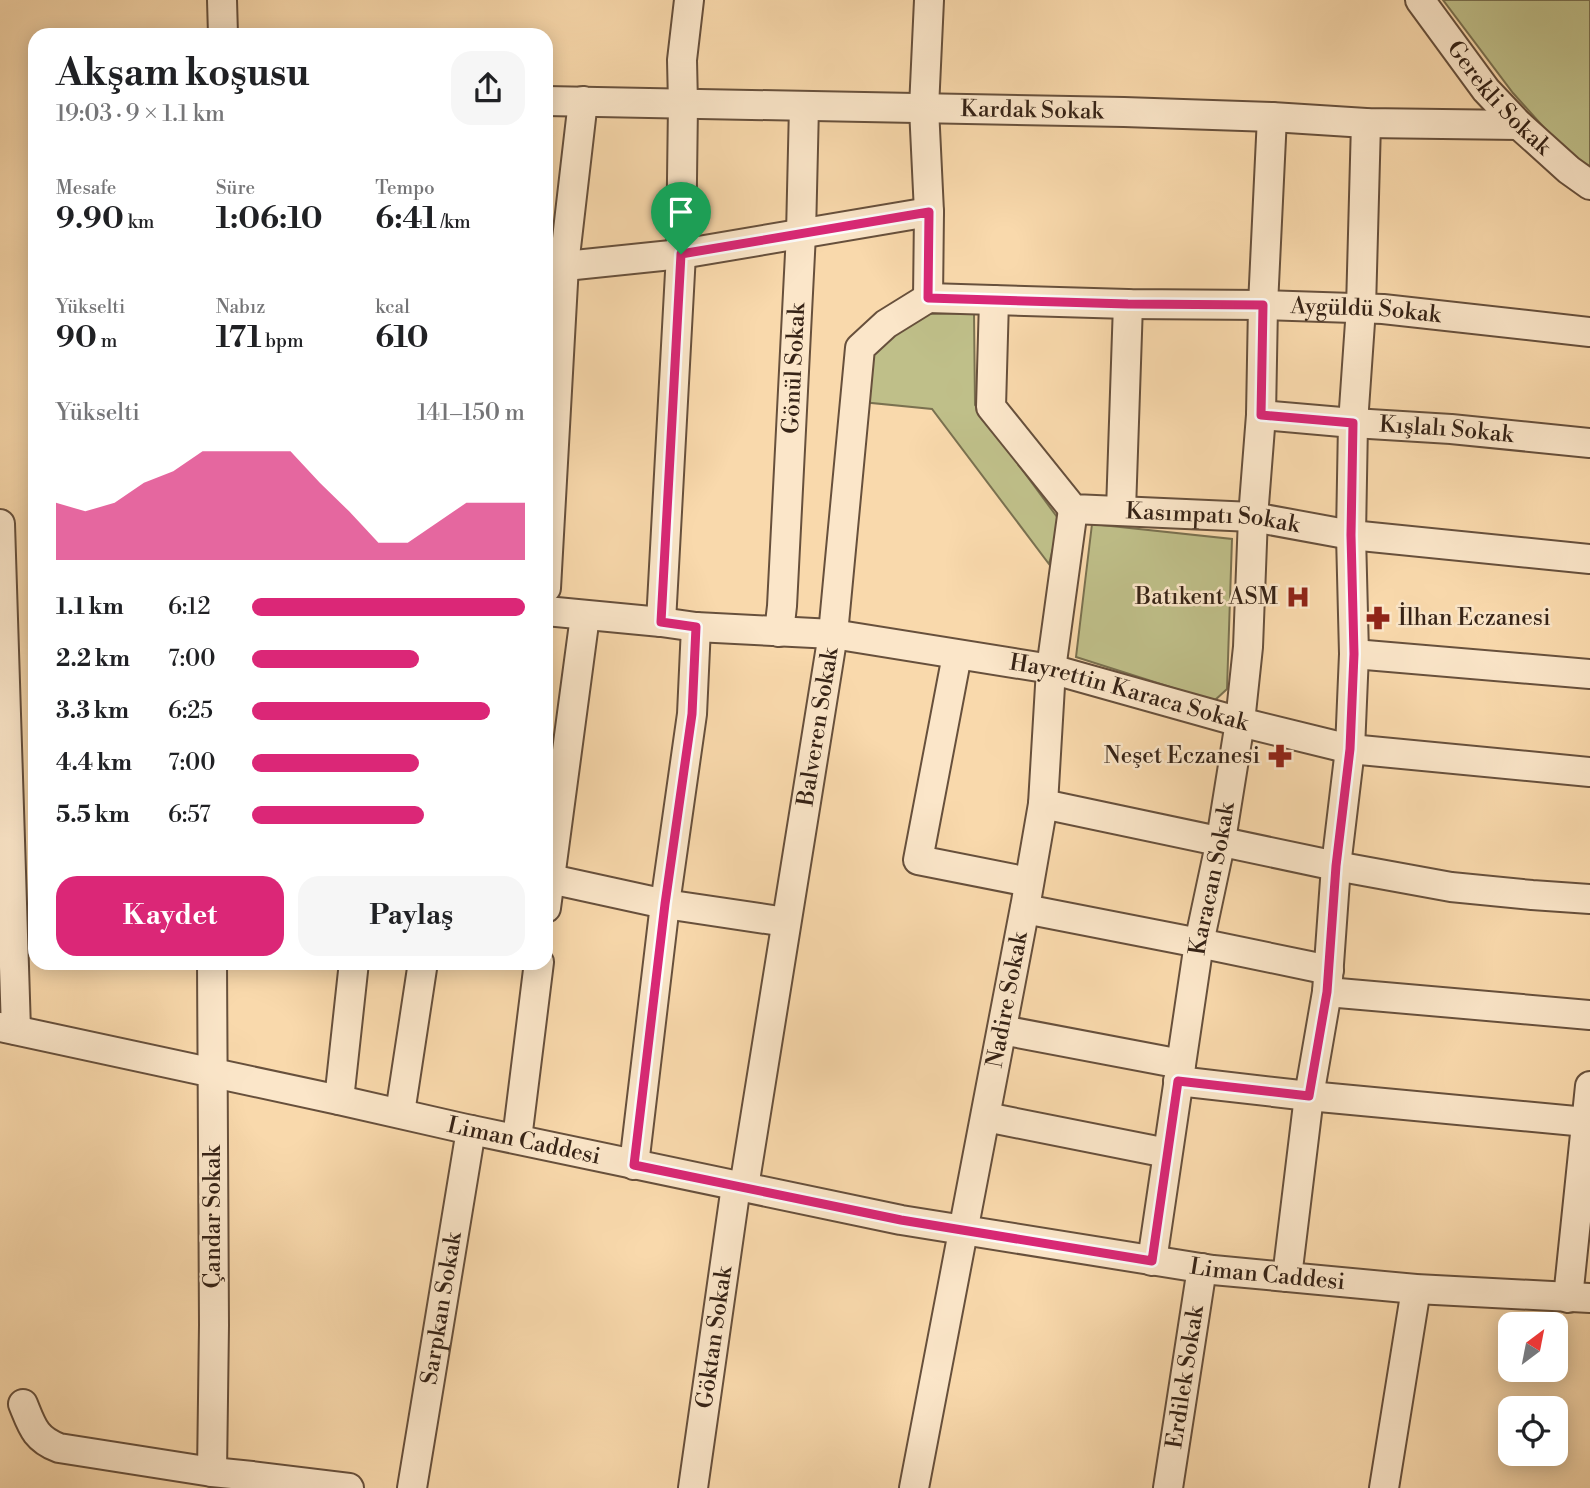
<!DOCTYPE html>
<html lang="tr">
<meta charset="utf-8">
<style>
body{margin:0;font-family:"Libre Bodoni",serif;background:#f6f6f6;color:#202124;height:100vh;display:flex;flex-direction:column;font-size:26px;white-space:nowrap}
*{box-sizing:border-box;margin:0}
p{font-size:23px;color:#757577}
.icon{flex:none;width:38px;height:38px;fill:none;stroke:currentColor;stroke-width:2;stroke-linecap:round;stroke-linejoin:round}
.map{position:relative;flex:1;overflow:hidden}
.panel{position:absolute;left:28px;top:28px;width:525px;height:942px;display:flex;flex-direction:column;background:#fff;border-radius:21px;box-shadow:0 4px 18px #0003}
.panel>*{flex:none}
.needle{width:46px;rotate:32deg}
.fabs{position:absolute;left:1498px;top:1312px;display:grid;gap:14px}
.fabs a{display:grid;place-items:center;width:70px;height:70px;border-radius:14px;background:#fff;box-shadow:0 4px 18px #0003;font-size:35px}
.pin{position:absolute;display:grid;place-items:center;width:60px;height:60px;color:#fff;margin:-72px -30px;border-radius:50% 50% 50% 0;rotate:-45deg;box-shadow:0 0 7px #0007}
.pin .icon{rotate:45deg}
.round{display:grid;place-items:center;flex:none;width:74px;height:74px;border-radius:21px;background:#f6f6f6}
.summary{display:flex;align-items:center;justify-content:space-between;height:119px;padding:0 28px}
h1{font-size:38px;font-weight:800;line-height:52px}
.metrics{display:grid;grid-template-columns:repeat(3,1fr);gap:10px;height:119px;padding:7px 28px}
.metrics div{display:grid;align-content:center}
.metrics b{font-size:30px;font-weight:800}
.metrics small{font-size:19px;font-weight:400}
.metrics p{font-size:19px}
.chart{height:196px;padding:14px 28px}
.chart p{display:flex;justify-content:space-between}
.chart svg{width:100%;height:126px;margin-top:7px;fill:#db2777;opacity:.7}
.primary-button{display:flex;gap:14px;margin-top:auto;padding:14px 28px}
.primary-button a{flex:1;height:80px;border-radius:21px;background:#db2777;color:#fff;font-size:28px;font-weight:800;line-height:80px;text-align:center}
.primary-button a+a{background:#f6f6f6;color:#202124}
ul{padding:0 28px;list-style:none;font-size:23px}
li{display:grid;grid-template-columns:112px 84px 1fr;align-items:center;height:52px}
li i{height:18px;border-radius:9px;background:#db2777}
.map>svg:first-child{display:block}
.green{fill:#bfbf89;stroke:#7a7150;stroke-width:2}
.lines{fill:none;stroke-linecap:round;stroke-linejoin:round}
.minor-casing{stroke:#67503c;stroke-width:32}
.minor{stroke:#fbe6c9;stroke-width:28}
.route-casing{stroke:#fff;stroke-width:14}
.route{stroke:#db2777;stroke-width:9}
.labels{text-anchor:middle;dominant-baseline:central;stroke-width:5;stroke-linejoin:round;paint-order:stroke}
.street-label{font-size:23px;fill:#362316;stroke:#fbe6c9}
.poi-label{font-size:23px;fill:#362316;stroke:#fbe6c9;text-anchor:end}
</style>
<div class="map">
<svg width="1590" height="1488" viewBox="0 0 1590 1488">
<rect width="100%" height="100%" fill="#f9d9ac"/>
<filter id="stains"><feTurbulence type="fractalNoise" baseFrequency=".00286" numOctaves="4"/><feColorMatrix values="0 0 0 0 .2 0 0 0 0 .09 0 0 0 0 .02 0 0 0 .5 -.17"/></filter>
<radialGradient id="worn" r=".72"><stop offset=".6" stop-color="#630" stop-opacity="0"/><stop offset="1" stop-color="#630" stop-opacity=".3"/></radialGradient>
<g class="green">
<polygon points="1443,0 1590,0 1590,167 1564,150 1513,93"/>
<polygon points="974,313 975,405 1060,521 1049,564 932,409 862,402 868,350 926,314"/>
<polygon points="1092,524 1232,539 1227,689 1214,701 1076,657"/>
</g>
<g class="lines">
<g class="minor-casing">
<g id="minor">
<polyline points="222,0 223,35"/>
<path id="s1" d="M1420,0L1486,90L1519,125L1569,170L1590,185"/>
<path id="s2" d="M546,101L1124,112L1272,117L1366,123L1519,125"/>
<polyline points="546,268 681,254 929,212"/>
<path id="s3" d="M928,298L1128,304L1263,305L1383,309L1590,332"/>
<polyline points="928,298 929,212 924,108 929,0"/>
<path id="s4" d="M994,300L991,407L1073,509L1253,517L1351,535L1590,559"/>
<path id="s5" d="M1261,415L1353,423L1451,429L1590,443"/>
<polyline points="1121,510 1128,304"/>
<polyline points="0,524 16,1030"/>
<polyline points="546,588 564,265 583,101"/>
<path id="s6" d="M546,611L661,622L696,627L833,634L1051,669L1240,722L1350,749L1590,772"/>
<polyline points="661,622 681,254 683,104 682,60 689,0"/>
<path id="s7" d="M779,632L782,606L801,234L804,106"/>
<polyline points="1354,654 1590,674"/>
<polyline points="957,655 918,860 1029,882"/>
<polyline points="1043,804 1336,866 1451,887 1532,895 1590,899"/>
<polyline points="546,878 665,904 786,922"/>
<polyline points="546,908 585,616"/>
<polyline points="1025,909 1199,943 1329,970"/>
<polyline points="1327,992 1590,1015"/>
<path id="s8" d="M0,1027L339,1100L462,1128L901,1220L1213,1270L1416,1289L1590,1298"/>
<polyline points="1002,1030 1181,1064"/>
<polyline points="1178,1081 1309,1096 1586,1122"/>
<polyline points="339,1100 354,962"/>
<polyline points="400,1113 423,962"/>
<polyline points="986,1117 1167,1153"/>
<polyline points="517,1139 539,962"/>
<polyline points="634,1165 665,904 692,714 696,627"/>
<path id="s9" d="M744,1187L833,634L860,348L886,324L928,298"/>
<path id="s10" d="M1152,1261L1199,943L1221,840L1240,722L1248,647L1253,517L1261,415L1263,305L1272,117"/>
<polyline points="1287,1277 1309,1096 1327,992 1336,866 1350,749 1354,654 1351,535 1353,423 1361,308 1366,123"/>
<polyline points="1568,1298 1590,1086"/>
<path d="M23,1404C32,1426 35,1439 59,1448L212,1472L252,1476L349,1488"/>
<polyline points="212,1472 214,1325 212,962"/>
<path id="s11" d="M412,1488L471,1130"/>
<path id="s12" d="M693,1488L736,1186"/>
<path id="s13" d="M914,1488L1026,902L1043,804L1051,669L1073,509"/>
<path id="s14" d="M1168,1488L1202,1268"/>
<polyline points="1384,1488 1416,1289"/>
</g>
</g>
<use href="#minor" class="minor"/>
</g>
<g class="lines">
<g class="route-casing">
<polygon id="route" points="929,212 928,298 1128,304 1263,305 1261,415 1353,423 1351,535 1354,654 1350,749 1336,866 1327,992 1309,1096 1178,1081 1152,1261 901,1220 634,1165 665,904 692,714 696,627 661,622 681,254"/>
</g>
<use href="#route" class="route"/>
</g>
<defs>
<g id="hospital-bare" transform="scale(1.89)"><path d="M-5-5h3v3.5h4V-5h3V5h-3V1.5h-4V5h-3Z" fill="#8f2418" stroke="#fbe6c9" stroke-width="2.5" paint-order="stroke"/></g>
<g id="pharmacy-bare" transform="scale(1.89)"><path d="M-2-6h4v4h4v4h-4v4h-4v-4h-4v-4h4Z" fill="#8f2418" stroke="#fbe6c9" stroke-width="2.5" paint-order="stroke"/></g>
</defs>
<g fill-rule="evenodd">
<use href="#hospital-bare" x="1298" y="597"/>
<use href="#pharmacy-bare" x="1378" y="618"/>
<use href="#pharmacy-bare" x="1280" y="756"/>
</g>
<g class="labels">
<g class="street-label">
<text stroke="none"><textPath href="#s1" startOffset="126">Gerekli Sokak</textPath></text>
<text stroke="none"><textPath href="#s2" startOffset="486">Kardak Sokak</textPath></text>
<text stroke="none"><textPath href="#s3" startOffset="438">Aygüldü Sokak</textPath></text>
<text stroke="none"><textPath href="#s7" startOffset="264">Gönül Sokak</textPath></text>
<text stroke="none"><textPath href="#s5" startOffset="186">Kışlalı Sokak</textPath></text>
<text stroke="none"><textPath href="#s4" startOffset="378">Kasımpatı Sokak</textPath></text>
<text stroke="none"><textPath href="#s6" startOffset="590">Hayrettin Karaca Sokak</textPath></text>
<text stroke="none"><textPath href="#s9" startOffset="466">Balveren Sokak</textPath></text>
<text stroke="none"><textPath href="#s10" startOffset="387">Karacan Sokak</textPath></text>
<text stroke="none"><textPath href="#s13" startOffset="497">Nadire Sokak</textPath></text>
<text stroke="none"><textPath href="#s8" startOffset="536">Liman Caddesi</textPath></text>
<text transform="translate(213 1217) rotate(-90)">Çandar Sokak</text>
<text stroke="none"><textPath href="#s8" startOffset="1292">Liman Caddesi</textPath></text>
<text stroke="none"><textPath href="#s11" startOffset="182">Sarpkan Sokak</textPath></text>
<text stroke="none"><textPath href="#s12" startOffset="152">Göktan Sokak</textPath></text>
<text stroke="none"><textPath href="#s14" startOffset="112">Erdilek Sokak</textPath></text>
</g>
<g class="poi-label">
<text x="1278" y="597">Batıkent ASM</text>
<text x="1398" y="618" text-anchor="start">İlhan Eczanesi</text>
<text x="1260" y="756">Neşet Eczanesi</text>
</g>
</g>
<rect width="100%" height="100%" filter="url(#stains)"/>
<rect width="100%" height="100%" fill="url(#worn)"/>
</svg>
<div class="fabs">
<a><svg class="needle" viewBox="-14 -14 28 28"><path d="M0-13l5 13h-10z" fill="#e53935"/><path d="M0 13l5-13h-10z" fill="#757577"/></svg></a>
<a><svg class="icon" aria-label="locate" viewBox="0 0 24 24"><circle cx="12" cy="12" r="6"/><path d="M12 2v4M12 18v4M2 12h4M18 12h4"/></svg></a>
</div>
<div class="pin" style="left:681px;top:254px;background:#1e9e55"><svg class="icon" aria-label="arrive" viewBox="0 0 24 24"><path d="M6 21V4h12l-3 4 3 4H6"/></svg></div>
<section class="panel">
<div class="summary"><div><h1>Akşam koşusu</h1><p>19:03 · 9 × 1.1 km</p></div><a class="round"><svg class="icon" aria-label="share" viewBox="0 0 24 24"><path d="M12 15V3M7 8l5-5 5 5M5 13v7h14v-7"/></svg></a></div>
<div class="metrics">
<div><p>Mesafe</p><b>9.90<small> km</small></b></div>
<div><p>Süre</p><b>1:06:10</b></div>
<div><p>Tempo</p><b>6:41<small> /km</small></b></div>
</div>
<div class="metrics">
<div><p>Yükselti</p><b>90<small> m</small></b></div>
<div><p>Nabız</p><b>171<small> bpm</small></b></div>
<div><p>kcal</p><b>610</b></div>
</div>
<div class="chart"><p><span>Yükselti</span>141–150 m</p>
<svg viewBox="0 0 160 44" preserveAspectRatio="none"><path d="M0 44V24L10 27L20 24L30 17L40 13L50 6L60 6L70 6L80 6L90 17L100 27L110 38L120 38L130 31L140 24L150 24L160 24V44z"/></svg>
</div>
<ul>
<li><b>1.1 km</b>6:12<i style="width:100%"></i></li>
<li><b>2.2 km</b>7:00<i style="width:61%"></i></li>
<li><b>3.3 km</b>6:25<i style="width:87%"></i></li>
<li><b>4.4 km</b>7:00<i style="width:61%"></i></li>
<li><b>5.5 km</b>6:57<i style="width:63%"></i></li>
</ul>
<div class="primary-button"><a>Kaydet</a><a>Paylaş</a></div>
</section>
</div>
